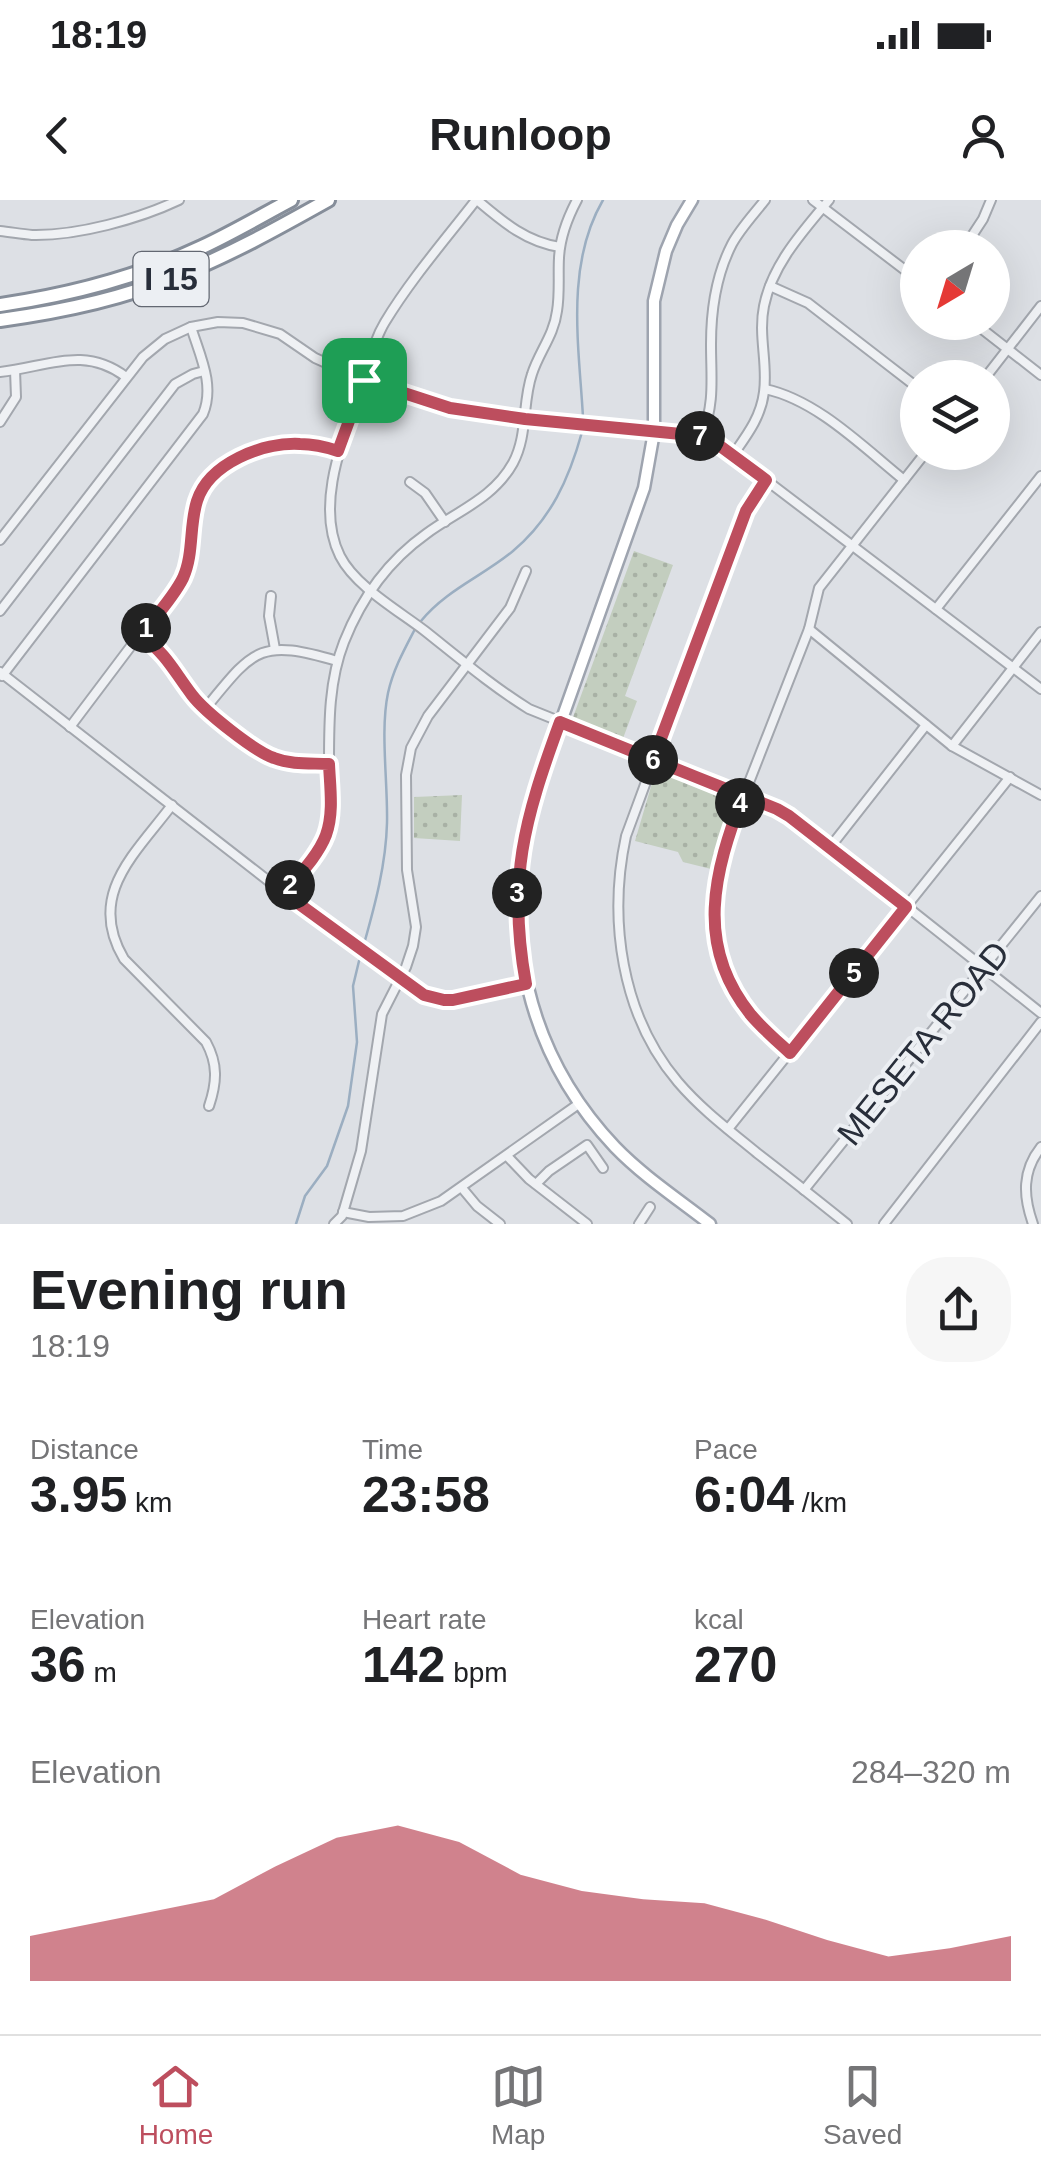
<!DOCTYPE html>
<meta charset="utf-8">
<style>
body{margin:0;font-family:Arial,sans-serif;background:#f6f6f6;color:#202124;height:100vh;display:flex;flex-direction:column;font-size:38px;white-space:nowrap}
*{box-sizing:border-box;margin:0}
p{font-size:32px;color:#757577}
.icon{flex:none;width:55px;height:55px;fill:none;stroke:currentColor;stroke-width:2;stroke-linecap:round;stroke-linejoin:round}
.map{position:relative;height:1024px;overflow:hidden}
.details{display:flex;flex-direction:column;background:#fff;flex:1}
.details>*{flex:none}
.needle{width:65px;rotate:218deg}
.fabs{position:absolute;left:900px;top:30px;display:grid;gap:20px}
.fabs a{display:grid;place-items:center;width:110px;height:110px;border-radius:50%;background:#fff;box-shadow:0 10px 40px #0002;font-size:50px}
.pin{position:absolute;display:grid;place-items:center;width:85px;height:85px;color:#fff;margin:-42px;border-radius:20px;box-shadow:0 5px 15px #0006}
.km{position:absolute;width:50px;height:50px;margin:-25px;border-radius:50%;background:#222;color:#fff;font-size:28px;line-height:50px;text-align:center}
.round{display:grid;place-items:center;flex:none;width:105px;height:105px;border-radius:40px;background:#f6f6f6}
.summary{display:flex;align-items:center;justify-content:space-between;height:170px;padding:0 30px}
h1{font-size:55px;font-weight:700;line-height:75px}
.figures{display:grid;grid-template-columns:repeat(3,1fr);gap:15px;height:170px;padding:10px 30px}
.figures div{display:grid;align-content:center}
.figures b{font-size:50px;font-weight:700}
.figures small{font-size:28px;font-weight:400}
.figures p{font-size:28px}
.chart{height:280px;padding:20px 30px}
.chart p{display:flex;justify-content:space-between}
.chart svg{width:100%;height:180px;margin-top:10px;fill:#bd4e5e;opacity:.7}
.status{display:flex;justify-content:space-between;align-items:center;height:70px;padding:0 50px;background:#fff;direction:ltr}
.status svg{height:28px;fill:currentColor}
header{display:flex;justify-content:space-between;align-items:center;height:130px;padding:0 30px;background:#fff;font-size:45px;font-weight:700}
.menu{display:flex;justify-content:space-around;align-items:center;height:140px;border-top:2px solid #e0e0e0;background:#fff;font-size:28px;color:#757577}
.menu a{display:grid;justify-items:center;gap:5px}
.menu .on{color:#bd4e5e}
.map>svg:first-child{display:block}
.green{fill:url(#green-dots)}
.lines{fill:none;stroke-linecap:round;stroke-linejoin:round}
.stream{stroke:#9baec1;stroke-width:2.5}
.minor-casing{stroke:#a3a7ae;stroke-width:12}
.major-casing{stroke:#9ea4af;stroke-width:15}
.highway-casing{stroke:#868e9a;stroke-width:18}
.minor{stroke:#eff1f4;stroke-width:8}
.major{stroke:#fff;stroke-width:10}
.highway{stroke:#fff;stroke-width:12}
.route-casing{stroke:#fff;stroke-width:20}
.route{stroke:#bd4e5e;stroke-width:12}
.labels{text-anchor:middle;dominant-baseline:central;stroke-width:8;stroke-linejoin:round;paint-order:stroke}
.shield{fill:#eceff3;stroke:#636872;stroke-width:2.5}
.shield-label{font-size:32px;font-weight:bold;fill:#282e3a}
.street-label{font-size:35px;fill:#282e3a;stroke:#eceff3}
</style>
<div class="status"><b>18:19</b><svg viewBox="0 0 49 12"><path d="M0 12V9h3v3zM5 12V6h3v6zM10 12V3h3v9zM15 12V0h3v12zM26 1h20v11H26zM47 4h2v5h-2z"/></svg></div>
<header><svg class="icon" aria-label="back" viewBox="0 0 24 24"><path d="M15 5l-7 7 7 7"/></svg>Runloop<svg class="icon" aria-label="person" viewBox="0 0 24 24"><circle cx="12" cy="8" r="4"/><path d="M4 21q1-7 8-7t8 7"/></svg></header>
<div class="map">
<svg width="1041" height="1024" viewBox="0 0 1041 1024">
<defs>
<pattern id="green-dots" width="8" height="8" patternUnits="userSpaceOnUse" patternTransform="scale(2.5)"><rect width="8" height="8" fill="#c3cebf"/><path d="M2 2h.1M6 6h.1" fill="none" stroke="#a8b1a5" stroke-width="1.8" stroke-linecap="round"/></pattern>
</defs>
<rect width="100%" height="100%" fill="#dde0e5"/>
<g class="green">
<polygon points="634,351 673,365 625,496 637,501 622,541 572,520"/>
<polygon points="660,571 735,600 711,669 683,662 678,652 635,641 655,573"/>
<polygon points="462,595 460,641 414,638 414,597"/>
</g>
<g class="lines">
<g class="stream">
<path d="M583,217C579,146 565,65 603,0"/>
<path d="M421,421C446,390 483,376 513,351C551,319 569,279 582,232"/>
<path d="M364,744C375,705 386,664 387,623C388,583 380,531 388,493C393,470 404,450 415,429"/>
<polyline points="296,1024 305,996 327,966 348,906 357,842 353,786 359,761"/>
</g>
<g class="minor-casing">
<g id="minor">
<path d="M476,0C445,40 411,79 385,122C374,140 370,160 364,179C347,231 313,301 340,356C355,386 399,411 425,431C459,458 492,486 529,509L777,609L800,622L1041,813"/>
<path d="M477,0C503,22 526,42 560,47"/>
<polyline points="813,0 918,80"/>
<path d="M0,31C10,32 21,34 32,35C77,36 139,19 179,0"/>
<polyline points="964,48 983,19 991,0"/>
<polyline points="770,86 808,103 918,188"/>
<polyline points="973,122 1041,175"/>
<path d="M0,172C47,167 84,145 126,177"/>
<polyline points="985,178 1041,106"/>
<path d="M765,189C817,200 863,247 904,280"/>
<polyline points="0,222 16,197 15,170"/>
<path d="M702,236C715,202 711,179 711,144C711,110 716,75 732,44C740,29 754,14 765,0"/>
<path d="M733,255C747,235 761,217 764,192C768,164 758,135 764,106C772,65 803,31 829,0"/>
<path d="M765,280L746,311L626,636C608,719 621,815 678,882C701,909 729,930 757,953C787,976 817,1000 847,1024"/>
<polyline points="410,282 425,293 445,322"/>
<polyline points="0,340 143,157 165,139 191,127 218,122 243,123 280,134 315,158 364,180 450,208 525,219 688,234 702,236 733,255 1041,489"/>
<polyline points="271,396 269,416 275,449"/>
<polyline points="936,409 1041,276"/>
<polyline points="0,411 175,184 193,174 204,171"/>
<polyline points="809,429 952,546 1041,595"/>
<path d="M141,435C167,455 173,471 192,495C207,515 258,554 282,560C297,565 313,563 329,564"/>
<path d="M0,472L284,693L414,789C449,810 489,793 526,784"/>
<path d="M2,476L203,214C215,185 200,156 191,127"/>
<path d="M205,509C254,449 259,438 337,461"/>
<path d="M70,527L183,377C192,352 188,325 197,300C210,263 263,243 300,243C314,244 326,247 338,251"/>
<polyline points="952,546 1041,432"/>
<path d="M172,605C135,654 86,695 124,759L206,842C218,864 217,882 209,906"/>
<polyline points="831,646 926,525"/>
<path d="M284,693C298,676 315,658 324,637C335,615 330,586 329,562C329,522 329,480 344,442C361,399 388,361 426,334C457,311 493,299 513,263C528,235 522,203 532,174C539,152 554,135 557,111C560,93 558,75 559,58C560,38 568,17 577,0"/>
<polyline points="790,853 749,813 727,772 719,748 715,724 716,679 728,636 809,429 819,388 926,252"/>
<polyline points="728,929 1010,577"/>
<polyline points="507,956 529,979 587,1024"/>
<polyline points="536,984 549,971 587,945 603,968"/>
<polyline points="462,988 477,1006 500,1024"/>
<polyline points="804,990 1041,696"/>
<polyline points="343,1012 369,1017 403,1016 441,1001 580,903"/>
<polyline points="334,1024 342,1016 361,951 382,814 406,767 413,746 416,727 407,670 406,575 411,548 428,516 510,408 526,371"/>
<polyline points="639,1024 650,1007"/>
<polyline points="884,1024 1041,822"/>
<path d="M1033,1024C1023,996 1022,971 1041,947"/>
</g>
</g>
<g class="major-casing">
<path id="major" d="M692,0L677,25L666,51L654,101V232L644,288L531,606C500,730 526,853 615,947C643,976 678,999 710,1024"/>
</g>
<g class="highway-casing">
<g id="highway">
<path d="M0,105C69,95 138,77 202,47C232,33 261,16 291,0"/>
<path d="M0,120C59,112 119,100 174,77C228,56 278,28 328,0"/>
</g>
</g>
<use href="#minor" class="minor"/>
<use href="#major" class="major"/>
<use href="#highway" class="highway"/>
</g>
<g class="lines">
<g class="route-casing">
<path id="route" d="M364,180L338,251C326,247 313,244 300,244C263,242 209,263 197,301C189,326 194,354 183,378C173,398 155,417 141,435C168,456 173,470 192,495C205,512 254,551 274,558C292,565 311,563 329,564C330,587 334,613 326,635C318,656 298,676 284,693L424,795L444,800H453L526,784C507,680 524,620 560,522L743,596C714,672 694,745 751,815C763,829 777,841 790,853L906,707L789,616L777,609L653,560L746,311L766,280L716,243L702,236L525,219L450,208L364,180"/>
</g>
<use href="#route" class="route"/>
</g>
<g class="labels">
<rect class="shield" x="133.5" y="52" width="75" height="54" rx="8"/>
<g class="shield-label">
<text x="171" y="79">I 15</text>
</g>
<g class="street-label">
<text transform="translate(923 843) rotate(-51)">MESETA ROAD</text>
</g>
</g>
</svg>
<div class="fabs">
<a><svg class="needle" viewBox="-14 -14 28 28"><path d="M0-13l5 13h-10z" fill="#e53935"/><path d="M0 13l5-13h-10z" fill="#757577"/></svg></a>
<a><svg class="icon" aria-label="layers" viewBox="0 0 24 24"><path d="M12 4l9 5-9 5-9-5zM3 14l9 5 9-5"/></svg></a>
</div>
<div class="pin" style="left:364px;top:180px;background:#1e9e55"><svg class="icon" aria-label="arrive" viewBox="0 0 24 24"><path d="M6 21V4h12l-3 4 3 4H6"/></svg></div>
<b class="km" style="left:146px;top:428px">1</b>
<b class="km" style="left:290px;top:685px">2</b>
<b class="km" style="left:517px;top:693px">3</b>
<b class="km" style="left:740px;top:603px">4</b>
<b class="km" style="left:854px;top:773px">5</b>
<b class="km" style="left:653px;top:560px">6</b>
<b class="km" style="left:700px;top:236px">7</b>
</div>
<section class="details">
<div class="summary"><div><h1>Evening run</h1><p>18:19</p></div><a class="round"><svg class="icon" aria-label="share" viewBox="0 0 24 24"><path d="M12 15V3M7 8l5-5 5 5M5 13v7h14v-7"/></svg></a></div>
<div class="figures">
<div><p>Distance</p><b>3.95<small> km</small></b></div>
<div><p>Time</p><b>23:58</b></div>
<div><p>Pace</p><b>6:04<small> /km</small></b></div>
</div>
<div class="figures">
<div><p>Elevation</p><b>36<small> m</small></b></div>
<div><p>Heart rate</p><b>142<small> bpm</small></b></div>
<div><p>kcal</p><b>270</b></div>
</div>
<div class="chart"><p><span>Elevation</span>284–320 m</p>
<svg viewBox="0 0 160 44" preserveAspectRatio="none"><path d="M0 44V33L10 30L20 27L30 24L40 16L50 9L60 6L70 10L80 18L90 22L100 24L110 25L120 29L130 34L140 38L150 36L160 33V44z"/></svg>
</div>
</section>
<nav class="menu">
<a class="on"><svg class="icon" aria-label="home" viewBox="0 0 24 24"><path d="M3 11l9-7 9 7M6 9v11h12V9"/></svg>Home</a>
<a><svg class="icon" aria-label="map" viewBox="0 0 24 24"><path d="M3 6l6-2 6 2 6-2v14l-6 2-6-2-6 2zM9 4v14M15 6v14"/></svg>Map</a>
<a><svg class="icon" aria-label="saved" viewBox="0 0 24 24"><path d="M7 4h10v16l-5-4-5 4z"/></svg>Saved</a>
</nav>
